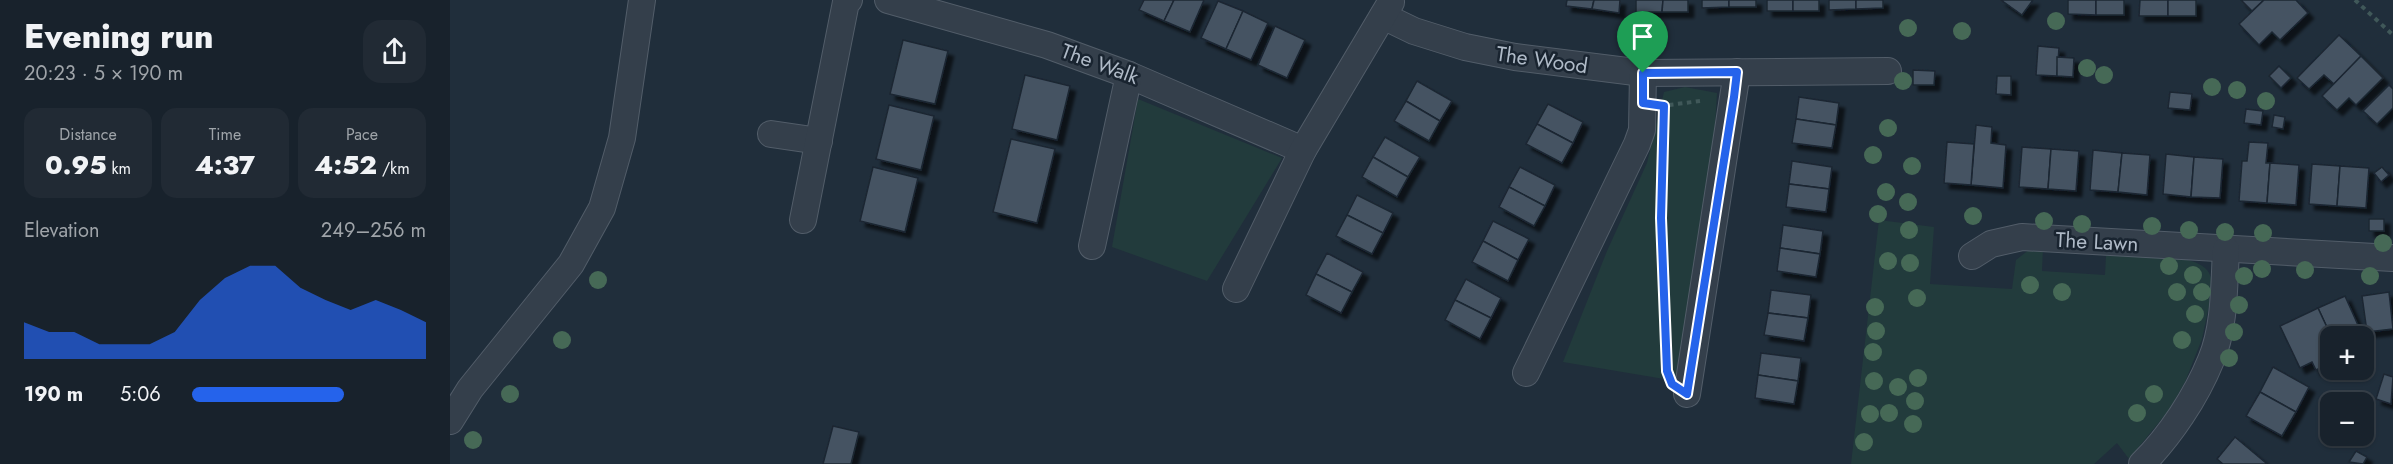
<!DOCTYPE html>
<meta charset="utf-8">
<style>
body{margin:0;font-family:Jost,sans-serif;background:#212a34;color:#f1f3f6;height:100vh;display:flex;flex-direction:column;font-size:22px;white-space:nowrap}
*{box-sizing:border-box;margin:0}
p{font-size:20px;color:#9fa4a9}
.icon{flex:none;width:33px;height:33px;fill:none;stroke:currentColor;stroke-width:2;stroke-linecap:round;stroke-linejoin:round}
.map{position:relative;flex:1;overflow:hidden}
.panel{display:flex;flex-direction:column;background:#18222c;width:450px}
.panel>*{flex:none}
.tools{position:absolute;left:1870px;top:326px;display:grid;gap:12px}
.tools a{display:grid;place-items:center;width:54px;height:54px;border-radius:12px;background:#18222c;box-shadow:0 2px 4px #0004,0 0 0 2px #363f48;font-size:30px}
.pin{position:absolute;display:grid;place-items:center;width:51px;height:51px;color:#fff;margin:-62px -26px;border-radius:50% 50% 50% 0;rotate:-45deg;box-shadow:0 0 6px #0007}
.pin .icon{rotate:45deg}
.round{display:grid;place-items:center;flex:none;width:63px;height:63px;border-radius:18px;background:#212a34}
.headline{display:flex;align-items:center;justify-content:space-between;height:102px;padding:0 24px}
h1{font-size:33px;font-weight:800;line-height:45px}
.metrics{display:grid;grid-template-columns:repeat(3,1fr);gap:9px;height:102px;padding:6px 24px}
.metrics div{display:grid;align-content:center;border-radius:15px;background:#212a34;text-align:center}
.metrics b{font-size:26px;font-weight:800}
.metrics small{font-size:16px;font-weight:400}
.metrics p{font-size:16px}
.chart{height:168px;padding:12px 24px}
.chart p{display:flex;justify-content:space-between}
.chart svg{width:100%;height:108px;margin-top:6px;fill:#2563eb;opacity:.7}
ul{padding:0 24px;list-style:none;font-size:20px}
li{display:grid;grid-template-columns:96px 72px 1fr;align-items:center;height:45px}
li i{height:15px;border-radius:8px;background:#2563eb}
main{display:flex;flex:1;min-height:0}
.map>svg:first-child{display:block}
.green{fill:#223b3c}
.building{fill:#445362;stroke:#1b2632;stroke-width:1.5;filter:url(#shadow)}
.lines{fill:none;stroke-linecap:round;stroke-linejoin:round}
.street-casing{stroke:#525d69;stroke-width:28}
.path{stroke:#405859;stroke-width:4;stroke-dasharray:4.5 4.5;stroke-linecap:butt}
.street{stroke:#343f4b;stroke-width:26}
.tree{fill:#466956}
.route-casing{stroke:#fff;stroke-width:12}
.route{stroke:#2563eb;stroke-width:8}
.labels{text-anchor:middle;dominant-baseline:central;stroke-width:5;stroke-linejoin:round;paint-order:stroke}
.street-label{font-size:21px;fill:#afbac7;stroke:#192430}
</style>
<main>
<section class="panel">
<div class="headline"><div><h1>Evening run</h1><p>20:23 · 5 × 190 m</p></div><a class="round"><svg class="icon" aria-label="share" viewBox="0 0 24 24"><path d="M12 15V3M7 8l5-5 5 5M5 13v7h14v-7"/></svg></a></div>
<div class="metrics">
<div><p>Distance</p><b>0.95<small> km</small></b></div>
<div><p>Time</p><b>4:37</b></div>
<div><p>Pace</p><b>4:52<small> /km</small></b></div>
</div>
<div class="chart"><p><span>Elevation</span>249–256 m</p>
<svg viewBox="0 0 160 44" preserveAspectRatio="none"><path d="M0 44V29L10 33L20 33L30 38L40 38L50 38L60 33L70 20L80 11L90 6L100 6L110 15L120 20L130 24L140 20L150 24L160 29V44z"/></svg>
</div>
<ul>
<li><b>190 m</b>5:06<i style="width:65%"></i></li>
</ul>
</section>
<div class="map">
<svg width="1943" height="464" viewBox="0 0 1943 464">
<defs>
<filter id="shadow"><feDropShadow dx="5.5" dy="5.5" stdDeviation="1.5" flood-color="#0009"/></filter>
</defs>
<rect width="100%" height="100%" fill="#202e3b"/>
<g class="green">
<polygon points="1235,87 1267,93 1261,194 1232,382 1113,362 1157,251 1197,163 1214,92"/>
<polygon points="688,99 832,158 757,281 662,247"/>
<path d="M1429,220L1484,227L1480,284L1562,289L1566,260L1580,249L1593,247L1592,271L1655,275L1656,256C1679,256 1742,252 1757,270C1762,276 1762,284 1762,292L1752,339L1735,382L1719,410L1679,459L1667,443L1644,464H1401Z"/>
</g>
<g class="building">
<polygon points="694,0 724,0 714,21 689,10"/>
<polygon points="724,0 754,0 740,32 714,21"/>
<polygon points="1117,0 1144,0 1142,9 1116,6"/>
<polygon points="1144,0 1170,0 1169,13 1142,9"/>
<polygon points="1186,0 1213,0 1212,12 1186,12"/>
<polygon points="1213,0 1238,0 1238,12 1212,12"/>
<polygon points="1252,0 1279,0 1279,7 1252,8"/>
<rect x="1279" y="0" width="27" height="7"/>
<rect x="1317" y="0" width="26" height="11"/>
<rect x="1343" y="0" width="26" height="11"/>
<polygon points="1379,0 1406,0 1406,9 1379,10"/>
<polygon points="1406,0 1433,0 1433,8 1406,9"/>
<polygon points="1551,0 1583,0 1572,15"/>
<polygon points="1618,0 1646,0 1646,15 1618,14"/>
<rect x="1646" y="0" width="28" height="15"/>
<polygon points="1690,0 1718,0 1718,16 1689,16"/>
<rect x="1718" y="0" width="28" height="16"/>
<polygon points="1791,0 1814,0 1802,11"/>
<polygon points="1814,0 1846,0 1858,13 1830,40 1822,32 1809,45 1789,24"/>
<polygon points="768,1 793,11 776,49 751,38"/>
<polygon points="793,11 818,23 801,60 776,49"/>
<polygon points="825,26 855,40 837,78 808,65"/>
<polygon points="1889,35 1911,56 1884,84 1874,75 1859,89 1847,78"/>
<polygon points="453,40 498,51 485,104 440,94"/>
<polygon points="1588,46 1609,48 1607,76 1586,75"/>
<polygon points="1911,56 1933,78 1906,105 1899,98 1887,110 1872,96"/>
<polygon points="1607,57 1624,58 1623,77 1607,76"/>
<polygon points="1829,66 1841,78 1831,88 1819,76"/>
<polygon points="1463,70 1485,71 1484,85 1463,85"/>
<polygon points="575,75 620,86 607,140 562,129"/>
<polygon points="1547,76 1561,76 1561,95 1546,94"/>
<polygon points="967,81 1002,101 990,121 956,101"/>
<polygon points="1939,85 1943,89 1943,108 1927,124 1913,111"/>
<polygon points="1720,92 1742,94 1740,110 1718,108"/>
<polygon points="1349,97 1389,103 1386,125 1346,119"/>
<polygon points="956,101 990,121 979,141 944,121"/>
<polygon points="1098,104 1133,122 1123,143 1087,124"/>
<polygon points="439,105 484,116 471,170 426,159"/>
<polygon points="1796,109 1813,111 1811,125 1794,123"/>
<polygon points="1824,115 1835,117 1833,129 1822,127"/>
<polygon points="1346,119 1386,125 1382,148 1342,143"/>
<polygon points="1087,124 1123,143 1112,163 1076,144"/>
<polygon points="1526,125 1542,127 1541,143 1556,145 1553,188 1521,185"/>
<polygon points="935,137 970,157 958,177 923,157"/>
<polygon points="561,139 605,149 587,223 543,212"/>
<polygon points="1497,142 1524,144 1521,185 1494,183"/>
<polygon points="1799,142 1818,143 1816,163 1820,163 1817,203 1789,201 1792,161 1797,161"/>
<polygon points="1572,147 1601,149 1598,189 1569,187"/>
<polygon points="1601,149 1629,151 1626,191 1598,189"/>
<polygon points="1643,150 1672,153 1668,192 1640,190"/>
<polygon points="1672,153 1700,155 1697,195 1668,192"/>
<polygon points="1716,154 1744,157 1741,197 1713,194"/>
<polygon points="923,157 958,177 947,197 912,177"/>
<polygon points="1744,157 1773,159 1770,198 1741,197"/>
<polygon points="1342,161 1382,167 1379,189 1339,184"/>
<polygon points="1820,163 1849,165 1846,205 1817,203"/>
<polygon points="1862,164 1890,166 1887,206 1859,204"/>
<polygon points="1890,166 1919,168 1916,208 1887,206"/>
<polygon points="423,167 468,178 455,232 410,221"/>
<polygon points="1070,167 1105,185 1095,206 1059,187"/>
<polygon points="1932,167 1939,175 1931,182 1924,173"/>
<polygon points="1339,184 1379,189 1376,212 1336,207"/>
<polygon points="1059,187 1095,206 1084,226 1049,207"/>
<polygon points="907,195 943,213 933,233 897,215"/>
<polygon points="897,215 933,233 922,254 886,236"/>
<rect x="1919" y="219" width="15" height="12"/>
<polygon points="1043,221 1079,239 1068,260 1033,241"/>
<polygon points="1333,225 1373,231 1370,254 1330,248"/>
<polygon points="1033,241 1068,260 1058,281 1022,262"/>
<polygon points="1330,248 1370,254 1366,277 1327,271"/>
<polygon points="877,253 913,272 902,292 866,274"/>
<polygon points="866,274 902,292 891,313 856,295"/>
<polygon points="1016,279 1051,298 1041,318 1005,300"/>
<polygon points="1321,290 1361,295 1358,318 1318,313"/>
<polygon points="1939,292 1943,329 1917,332 1912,296"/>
<polygon points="1895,296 1912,334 1881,336 1868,308"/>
<polygon points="1005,300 1041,318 1030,339 995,320"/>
<polygon points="1868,308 1881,336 1881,363 1866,370 1862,362 1850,368 1830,326"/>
<polygon points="1318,313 1358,318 1354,341 1314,335"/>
<polygon points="1311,353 1351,358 1348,381 1308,375"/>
<polygon points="1823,367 1859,387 1846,412 1810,392"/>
<polygon points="1934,374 1943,377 1941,404 1926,399"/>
<polygon points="1308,375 1348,381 1344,404 1305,398"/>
<polygon points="1810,392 1846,412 1832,436 1796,416"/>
<polygon points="383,426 409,432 401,464 373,464"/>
<polygon points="1785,437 1816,463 1816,464 1773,464 1767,459"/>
<polygon points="1906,451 1917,457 1913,464 1899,462"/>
</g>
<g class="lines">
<g class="street-casing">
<g id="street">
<polyline points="438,0 597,45 679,75 853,150"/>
<polyline points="933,16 964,31 1015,47 1065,57 1193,73 1438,71"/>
<polyline points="321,134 369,141"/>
<polyline points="353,220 396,2 399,0"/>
<polyline points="642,246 679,75"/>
<polyline points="1522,256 1541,244 1572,237 1943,258"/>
<polyline points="786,289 853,150 941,2"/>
<polyline points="1076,373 1187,144 1192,130 1193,73"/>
<polyline points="1237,394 1287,72"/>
<polyline points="0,421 20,389 121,264 152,208 172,138 192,0"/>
<path d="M1692,464C1720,436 1746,397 1761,360C1775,327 1774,285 1776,250"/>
</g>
</g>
<g class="path">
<polyline points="1905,0 1943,35"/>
<polyline points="1219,105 1250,101"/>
<polyline points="1213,155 1211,217 1216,345"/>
</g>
<use href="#street" class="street"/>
</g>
<g class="tree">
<circle cx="1606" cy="21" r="9"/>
<circle cx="1458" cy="28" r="9"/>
<circle cx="1512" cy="31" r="9"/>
<circle cx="1637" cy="68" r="9"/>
<circle cx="1654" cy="75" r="9"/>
<circle cx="1453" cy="81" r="9"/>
<circle cx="1762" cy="87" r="9"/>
<circle cx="1787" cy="90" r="9"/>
<circle cx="1816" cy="101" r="9"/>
<circle cx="1438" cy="128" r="9"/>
<circle cx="1423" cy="155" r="9"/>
<circle cx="1462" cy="166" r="9"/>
<circle cx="1436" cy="192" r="9"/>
<circle cx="1458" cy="202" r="9"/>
<circle cx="1428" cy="214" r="9"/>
<circle cx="1523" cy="216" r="9"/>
<circle cx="1594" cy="221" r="9"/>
<circle cx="1632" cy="224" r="9"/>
<circle cx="1702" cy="226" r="9"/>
<circle cx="1459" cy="230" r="9"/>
<circle cx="1739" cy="230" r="9"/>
<circle cx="1775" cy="232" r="9"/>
<circle cx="1813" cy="233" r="9"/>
<circle cx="1933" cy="243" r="9"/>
<circle cx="1438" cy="261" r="9"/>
<circle cx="1460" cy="263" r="9"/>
<circle cx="1719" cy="266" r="9"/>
<circle cx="1812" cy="269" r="9"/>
<circle cx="1855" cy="270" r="9"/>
<circle cx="1743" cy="275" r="9"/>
<circle cx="1794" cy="276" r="9"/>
<circle cx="1920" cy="276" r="9"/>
<circle cx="148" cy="280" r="9"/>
<circle cx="1580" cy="285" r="9"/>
<circle cx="1612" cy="292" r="9"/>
<circle cx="1727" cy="292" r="9"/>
<circle cx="1752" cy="292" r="9"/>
<circle cx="1467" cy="298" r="9"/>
<circle cx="1789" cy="305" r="9"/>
<circle cx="1425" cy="307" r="9"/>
<circle cx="1745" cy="314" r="9"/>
<circle cx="1426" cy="331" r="9"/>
<circle cx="1784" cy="332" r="9"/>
<circle cx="112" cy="340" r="9"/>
<circle cx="1732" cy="340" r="9"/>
<circle cx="1423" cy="352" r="9"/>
<circle cx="1779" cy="358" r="9"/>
<circle cx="1468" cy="378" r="9"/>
<circle cx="1424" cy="381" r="9"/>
<circle cx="1448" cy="387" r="9"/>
<circle cx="60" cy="394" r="9"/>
<circle cx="1704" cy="394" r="9"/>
<circle cx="1465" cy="401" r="9"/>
<circle cx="1439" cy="413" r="9"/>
<circle cx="1687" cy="413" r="9"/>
<circle cx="1420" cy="414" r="9"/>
<circle cx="1463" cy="424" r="9"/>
<circle cx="23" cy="440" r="9"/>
<circle cx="1414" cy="442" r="9"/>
</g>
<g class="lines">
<g class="route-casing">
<polygon id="route" points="1287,72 1284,97 1237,394 1222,384 1217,371 1211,218 1214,106 1193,103 1193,73"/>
</g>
<use href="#route" class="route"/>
</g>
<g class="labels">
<g class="street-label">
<text transform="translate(1092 60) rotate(8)">The Wood</text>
<text transform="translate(650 64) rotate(20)">The Walk</text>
<text transform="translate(1647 242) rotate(3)">The Lawn</text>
</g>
</g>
</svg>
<div class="tools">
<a>+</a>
<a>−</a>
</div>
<div class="pin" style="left:1193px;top:73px;background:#1e9e55"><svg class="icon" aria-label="arrive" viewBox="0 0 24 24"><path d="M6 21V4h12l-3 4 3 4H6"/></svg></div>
</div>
</main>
